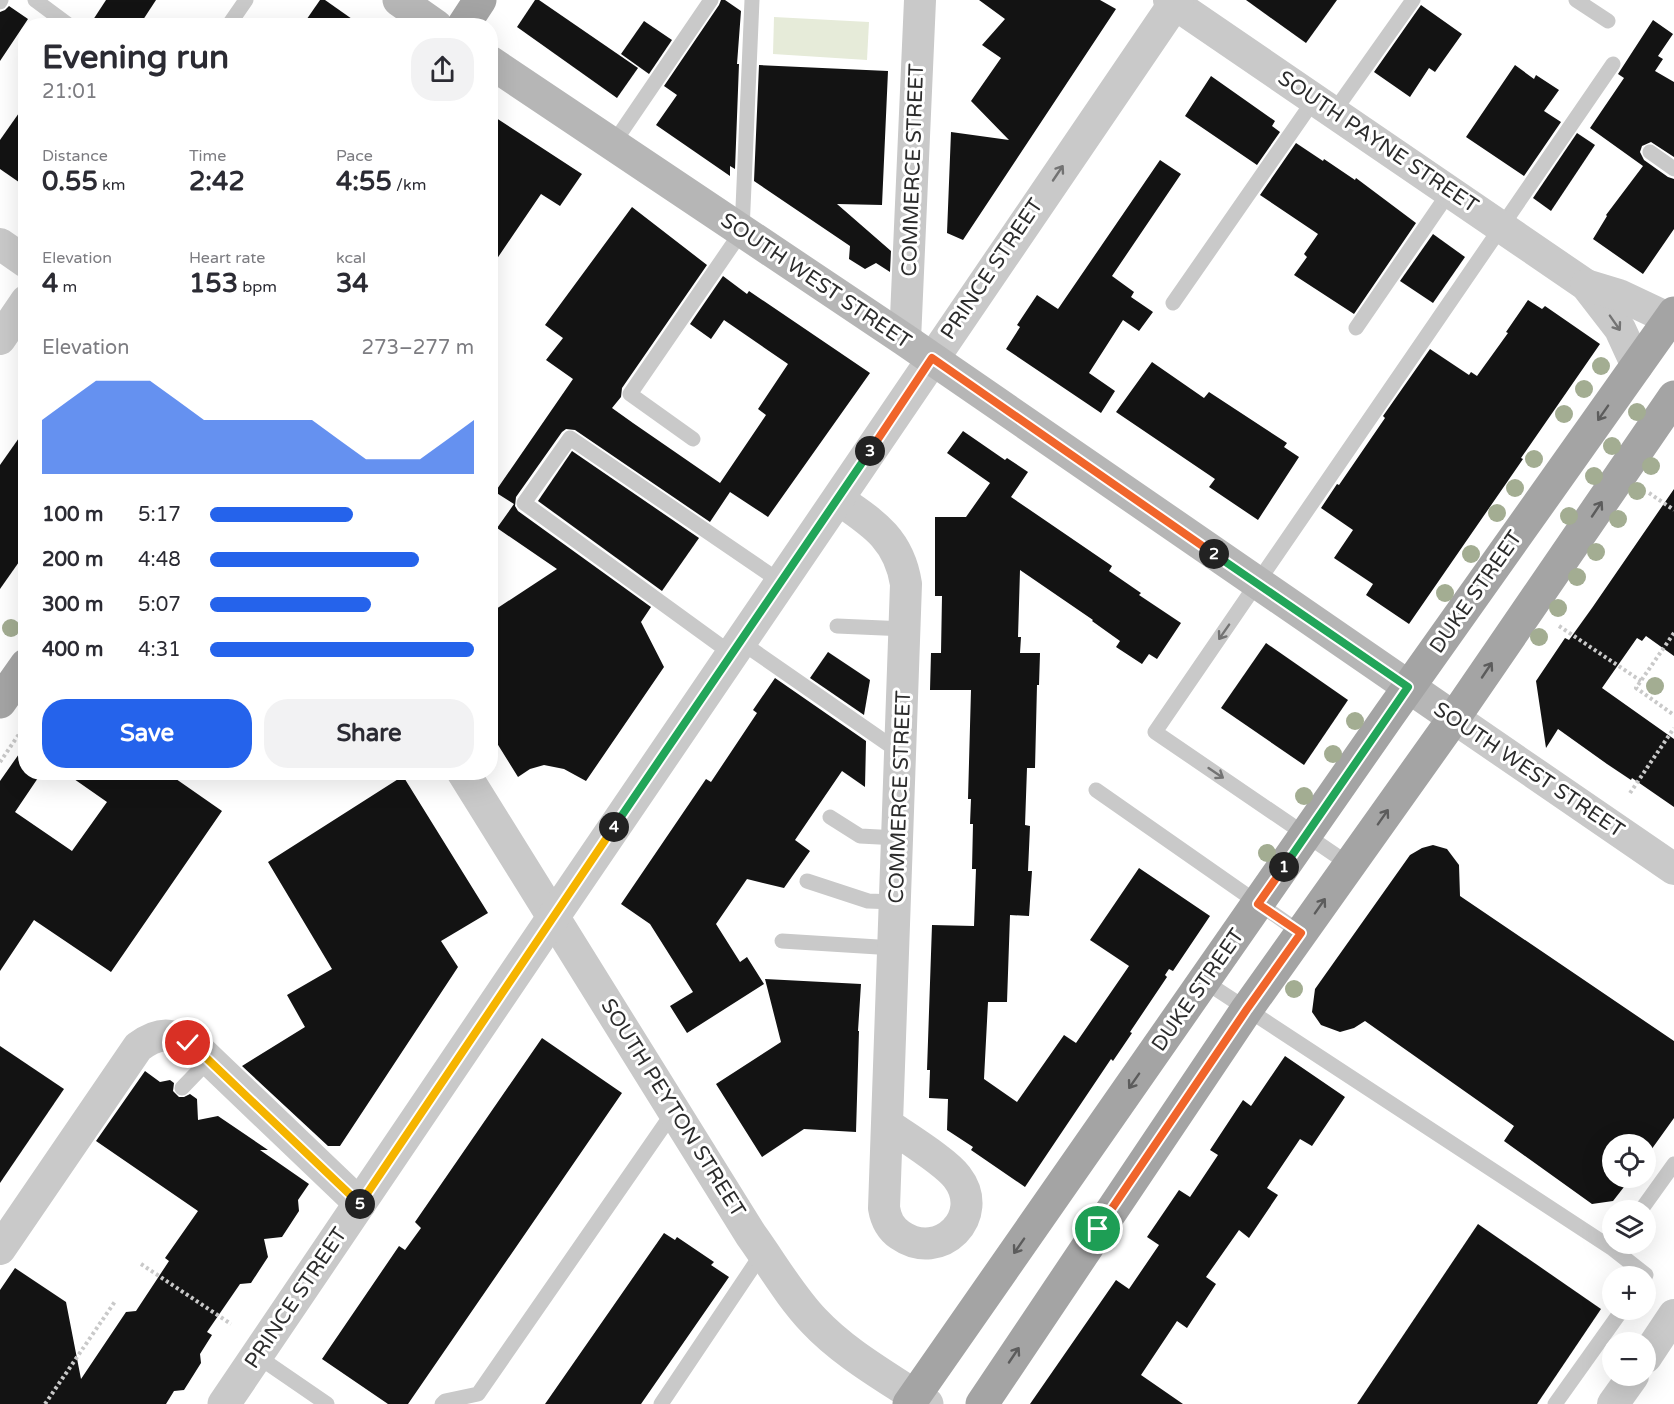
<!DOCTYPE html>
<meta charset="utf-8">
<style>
body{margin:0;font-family:"Varela Round",sans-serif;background:#f2f2f3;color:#2b2b33;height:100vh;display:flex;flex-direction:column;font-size:22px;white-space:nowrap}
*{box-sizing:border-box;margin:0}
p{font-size:20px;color:#7c7c81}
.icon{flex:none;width:33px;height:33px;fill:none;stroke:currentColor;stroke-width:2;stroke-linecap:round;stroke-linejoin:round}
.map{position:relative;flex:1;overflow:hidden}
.panel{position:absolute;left:18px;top:18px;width:480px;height:762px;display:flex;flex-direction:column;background:#fff;border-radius:24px;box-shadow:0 6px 24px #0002}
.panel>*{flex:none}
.fabs{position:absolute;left:1602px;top:1134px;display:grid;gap:12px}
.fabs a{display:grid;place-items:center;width:54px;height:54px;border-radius:50%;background:#fff;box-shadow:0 6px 24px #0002;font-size:30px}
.pin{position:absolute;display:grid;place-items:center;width:51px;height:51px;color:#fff;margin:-26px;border:3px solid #fff;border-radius:50%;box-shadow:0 2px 6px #0007}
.km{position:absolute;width:30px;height:30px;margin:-15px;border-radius:50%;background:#222;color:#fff;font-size:16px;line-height:30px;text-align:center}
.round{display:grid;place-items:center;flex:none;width:63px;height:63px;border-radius:24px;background:#f2f2f3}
.headline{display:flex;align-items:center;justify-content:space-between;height:102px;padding:0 24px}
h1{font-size:33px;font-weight:800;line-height:45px}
.metrics{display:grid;grid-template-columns:repeat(3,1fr);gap:9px;height:102px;padding:6px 24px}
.metrics div{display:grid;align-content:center}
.metrics b{font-size:26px;font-weight:800}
.metrics small{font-size:16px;font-weight:400}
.metrics p{font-size:16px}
.chart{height:168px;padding:12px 24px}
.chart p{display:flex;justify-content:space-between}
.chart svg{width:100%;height:108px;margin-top:6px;fill:#2563eb;opacity:.7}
.button{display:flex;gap:12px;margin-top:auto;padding:12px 24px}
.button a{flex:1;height:69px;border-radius:24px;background:#2563eb;color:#fff;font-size:24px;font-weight:800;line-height:69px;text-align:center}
.button a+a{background:#f2f2f3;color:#2b2b33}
ul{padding:0 24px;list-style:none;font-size:20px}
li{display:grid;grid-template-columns:96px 72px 1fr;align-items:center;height:45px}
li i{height:15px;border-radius:8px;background:#2563eb}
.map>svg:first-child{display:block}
.green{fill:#e6ebd9}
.building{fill:#131313}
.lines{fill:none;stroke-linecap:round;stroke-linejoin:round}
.path{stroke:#c9c9c9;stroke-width:4;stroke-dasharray:3 3;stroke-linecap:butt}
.service{stroke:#c9c9c9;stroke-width:15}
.minor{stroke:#c9c9c9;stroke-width:32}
.tertiary{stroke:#c9c9c9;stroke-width:33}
.secondary{stroke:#b6b6b6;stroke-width:33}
.primary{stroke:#a4a4a4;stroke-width:33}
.tree{fill:#a3ad92}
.oneway{stroke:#737373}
.oneway2{stroke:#5c5c5c}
.split-1-casing{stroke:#fff;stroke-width:12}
.split-2-casing{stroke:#fff;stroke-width:12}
.split-3-casing{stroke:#fff;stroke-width:12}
.split-4-casing{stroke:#fff;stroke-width:12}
.split-5-casing{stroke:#fff;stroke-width:12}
.split-6-casing{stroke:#fff;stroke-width:12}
.split-1{stroke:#f0652b;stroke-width:8}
.split-2{stroke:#22a559;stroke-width:8}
.split-3{stroke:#f0652b;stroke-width:8}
.split-4{stroke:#22a559;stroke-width:8}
.split-5{stroke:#f5b400;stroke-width:8}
.split-6{stroke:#f5b400;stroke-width:8}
.labels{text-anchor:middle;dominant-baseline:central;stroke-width:6;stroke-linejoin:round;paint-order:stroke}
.street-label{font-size:21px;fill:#2c2c2c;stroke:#fff}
</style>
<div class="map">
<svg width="1674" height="1404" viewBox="0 0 1674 1404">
<rect width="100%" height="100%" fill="#fff"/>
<polygon class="green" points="774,17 869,22 867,60 773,54"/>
<g class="building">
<polygon points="106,0 156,0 139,26 89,26"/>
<polygon points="320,0 325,0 362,26 302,26"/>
<polygon points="535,0 539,0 638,68 617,98 517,27"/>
<polygon points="721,0 725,0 741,11 737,64 739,64 735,169 730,166 730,176 656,125 677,95 664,86 719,5"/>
<polygon points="979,0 1100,0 1116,9 963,240 947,233 951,132 1009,140 971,101 1001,58 982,45 1005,19"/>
<polygon points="1246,0 1337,0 1306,43"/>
<polygon points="1421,5 1462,34 1435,72 1429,68 1410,97 1374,72"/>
<polygon points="9,6 28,19 0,61 0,12 5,10"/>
<polygon points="1653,20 1673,34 1658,56 1663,59 1655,71 1674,82 1674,157 1651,142 1642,146 1640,152 1644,160 1668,177 1674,179 1674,229 1643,274 1593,239 1607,216 1606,215 1643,166 1590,128 1624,78 1618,74"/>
<polygon points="644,21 672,40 649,74 621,54"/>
<polygon points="759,65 888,71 882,205 837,204 891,251 890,272 876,263 865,269 849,259 850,246 754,181"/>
<polygon points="1515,65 1534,79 1536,75 1559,90 1544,111 1561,122 1524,176 1466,137"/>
<polygon points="1211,76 1275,121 1272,126 1280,132 1257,165 1185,116"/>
<polygon points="26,103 26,187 0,169 0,140"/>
<polygon points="490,114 582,174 560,206 541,194 490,269"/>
<polygon points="1577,133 1595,145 1551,211 1533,198"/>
<polygon points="1296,143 1323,161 1324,159 1355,180 1356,178 1416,223 1354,314 1294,275 1307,257 1304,254 1318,234 1260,195"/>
<polygon points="1160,160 1181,174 1112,276 1134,292 1131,297 1153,312 1139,331 1123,320 1089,373 1115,391 1101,413 1006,349 1020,327 1017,325 1037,295 1058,309"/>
<polygon points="632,207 707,265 622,388 621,397 612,408 633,423 720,483 766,415 758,409 788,364 724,320 711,339 690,324 723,276 747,294 749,291 870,373 768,517 730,492 710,522 575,430 566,429 562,432 516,497 515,506 518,511 651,607 641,622 664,667 586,781 564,769 544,765 530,769 518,777 490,732 490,613 557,569 497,528 514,504 495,492 573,379 546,360 563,338 545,325"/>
<polygon points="1433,234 1465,257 1433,303 1400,281"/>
<polygon points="1528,300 1542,309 1545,306 1600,344 1521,458 1523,459 1409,624 1366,595 1373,584 1334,558 1353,530 1321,508 1337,484 1339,485 1385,418 1383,416 1430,349 1469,375 1471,372 1477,376 1508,333 1506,332"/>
<polygon points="1152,362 1204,398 1209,392 1287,443 1284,447 1299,457 1258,520 1209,487 1215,479 1116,412"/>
<polygon points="26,428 26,552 0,589 0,465"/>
<polygon points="963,431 1005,460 1007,458 1028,472 1011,497 1112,566 1109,571 1141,593 1139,595 1181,623 1157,659 1149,654 1142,664 1116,647 1120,641 1092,621 1093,620 1020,570 1018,637 1021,637 1020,653 1040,653 1039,685 1037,685 1035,768 1027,768 1025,825 1030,826 1028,871 1032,871 1029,916 1010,915 1007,1002 988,1002 984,1079 1017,1102 1064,1035 1076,1043 1129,966 1090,940 1139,868 1210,916 1173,971 1169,969 1165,975 1167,977 1130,1032 1132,1033 1113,1061 1111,1059 1025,1187 971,1150 973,1147 947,1130 948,1099 929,1098 930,1070 927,1070 932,925 974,926 976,869 972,869 973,824 970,824 971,799 968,799 971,690 930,690 931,653 941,653 942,596 935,596 935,517 966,517 990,483 947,453"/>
<polygon points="572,451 699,538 662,591 538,501"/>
<polygon points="1674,489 1674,656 1646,636 1642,641 1637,638 1602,688 1674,739 1674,807 1632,778 1631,780 1607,764 1558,729 1546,748 1536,681 1565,638 1569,640 1592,608"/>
<polygon points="1266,643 1348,700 1304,765 1221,708"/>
<polygon points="828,652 870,680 864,715 810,678"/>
<polygon points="775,678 866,741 865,787 842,771 795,840 810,851 784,888 747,879 716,924 740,962 747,957 764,984 687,1033 670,1006 693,992 650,924 621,904 706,779 711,782 757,713 753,710"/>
<polygon points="26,744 26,772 42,772 15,812 72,851 107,802 64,772 166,772 222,811 111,972 34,920 0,971 0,781"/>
<polygon points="403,776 488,913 441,941 458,967 340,1146 328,1146 242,1066 305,1027 287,995 332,969 268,862"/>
<polygon points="1433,845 1447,849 1459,865 1460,896 1674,1041 1674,1118 1646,1157 1646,1144 1612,1144 1612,1178 1631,1178 1613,1201 1592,1204 1504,1141 1514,1126 1365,1021 1354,1028 1340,1032 1321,1025 1312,1012 1315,989 1410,855 1422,848"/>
<polygon points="765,979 861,984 858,1031 859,1031 856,1132 804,1129 762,1157 716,1084 781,1042"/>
<polygon points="542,1038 622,1093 408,1404 388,1404 322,1359 399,1246 405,1250 421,1228 415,1222"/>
<polygon points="0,1046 64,1089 0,1183"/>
<polygon points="1285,1056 1345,1097 1312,1146 1300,1139 1267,1188 1278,1195 1249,1238 1239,1230 1206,1277 1216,1284 1187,1328 1177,1321 1141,1375 1183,1404 1030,1404 1116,1280 1129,1289 1159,1245 1147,1237 1179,1190 1190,1197 1218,1155 1210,1150 1243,1100 1251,1106"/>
<polygon points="145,1071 160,1082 170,1080 174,1083 173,1091 179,1097 184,1097 190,1094 197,1099 198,1120 218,1116 268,1150 260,1150 309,1184 298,1200 299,1211 282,1237 264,1239 268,1257 251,1283 240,1284 207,1332 212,1335 200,1354 201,1363 184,1390 174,1391 166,1404 0,1404 0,1290 15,1268 66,1302 81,1379 126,1312 136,1311 169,1261 165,1258 198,1211 96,1141"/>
<polygon points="1478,1224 1601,1309 1537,1404 1357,1404"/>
<polygon points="664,1233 675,1240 677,1237 714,1262 711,1265 729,1277 641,1404 545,1404"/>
</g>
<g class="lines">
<g class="path">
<polyline points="1649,493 1674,510"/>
<polyline points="1559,626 1641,681"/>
<polyline points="1674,633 1636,688 1674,715"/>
<polyline points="0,762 26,724"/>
<polyline points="1630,793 1674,728"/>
<polyline points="141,1264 231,1324"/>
<polyline points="45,1404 116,1300"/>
</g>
<g class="service">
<polyline points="35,0 70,26"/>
<polyline points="1576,0 1608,21"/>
<polyline points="0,2 1,0"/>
<polyline points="228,26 246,0"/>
<polyline points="1333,113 1413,0"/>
<polyline points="613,144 711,0"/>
<polyline points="1650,152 1674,169"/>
<polyline points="1173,303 1314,100"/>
<polyline points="1356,328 1450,191"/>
<polyline points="693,439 630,394 742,231 752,0"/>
<polyline points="837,626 906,629"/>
<polyline points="741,642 901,753"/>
<polyline points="732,654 524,503 570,438 781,582"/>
<polyline points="1096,790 1301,933"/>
<polyline points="830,817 860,836 898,838"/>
<polyline points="1350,865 1155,732 1613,64"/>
<polyline points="807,881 868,901 895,902"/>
<polyline points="782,941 894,948"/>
<polyline points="1204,981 1613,1249 1646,1275 1645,1276"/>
<polyline points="182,1088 209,1060"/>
<polyline points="1641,1210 1674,1164"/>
<polyline points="257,1356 327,1404"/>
<polyline points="442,1404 445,1401 478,1394 674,1111"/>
<polyline points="661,1404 763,1252"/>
<polyline points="1555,1404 1622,1310"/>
</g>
<g class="minor">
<polyline points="1169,0 1586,285 1620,329 1637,366"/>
<polyline points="0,244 26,262"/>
<polyline points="1586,285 1619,295 1670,319 1674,323"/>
<polyline points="0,339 26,301"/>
<polyline points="905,340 920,0"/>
<path d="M838,499C873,523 899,539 906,584L884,1208C886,1220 890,1228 900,1235C940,1263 987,1216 957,1177C945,1161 905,1137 887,1124"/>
<polyline points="1454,718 1674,869"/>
<path d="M0,1249L138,1047C164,1028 175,1035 200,1051L360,1204"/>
<polyline points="1646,1357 1674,1315"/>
<polyline points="1613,1404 1633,1376"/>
</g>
<g class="tertiary">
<path d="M463,772L751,1235C772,1264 790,1296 814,1321C846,1355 889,1378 927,1404"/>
<polyline points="224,1404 554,916 1177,0"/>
</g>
<g class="secondary">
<polyline points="399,0 436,26"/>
<polyline points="490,62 905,340 1454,718"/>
</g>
<g class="primary">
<polyline points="463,26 480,0"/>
<polyline points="0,702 26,665"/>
<polyline points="909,1404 1389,715 1674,313"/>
<polyline points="982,1404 1247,1009 1454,718 1674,397"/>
</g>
</g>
<g class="tree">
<circle cx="1601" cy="366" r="9"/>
<circle cx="1584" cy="389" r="9"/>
<circle cx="1637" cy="412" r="9"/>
<circle cx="1564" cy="414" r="9"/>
<circle cx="1612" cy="446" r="9"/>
<circle cx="1534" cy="459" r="9"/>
<circle cx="1651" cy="466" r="9"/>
<circle cx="1594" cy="476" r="9"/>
<circle cx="1515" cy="488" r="9"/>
<circle cx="1637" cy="491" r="9"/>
<circle cx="1497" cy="513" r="9"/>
<circle cx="1569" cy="516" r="9"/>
<circle cx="1618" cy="519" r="9"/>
<circle cx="1596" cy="552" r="9"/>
<circle cx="1471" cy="554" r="9"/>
<circle cx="1577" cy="577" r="9"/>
<circle cx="1445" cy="593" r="9"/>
<circle cx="1558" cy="608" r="9"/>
<circle cx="11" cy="628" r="9"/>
<circle cx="1539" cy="637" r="9"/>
<circle cx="1655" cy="686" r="9"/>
<circle cx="1355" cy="721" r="9"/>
<circle cx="1333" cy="754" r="9"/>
<circle cx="1304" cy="796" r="9"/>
<circle cx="1267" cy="853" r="9"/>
<circle cx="1294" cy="989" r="9"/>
</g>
<defs><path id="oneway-shaft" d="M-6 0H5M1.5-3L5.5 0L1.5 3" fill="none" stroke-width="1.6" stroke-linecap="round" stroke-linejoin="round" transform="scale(1.5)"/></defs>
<g class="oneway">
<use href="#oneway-shaft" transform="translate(1058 173) rotate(-56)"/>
<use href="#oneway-shaft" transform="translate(1615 323) rotate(55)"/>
<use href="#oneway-shaft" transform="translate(1224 632) rotate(125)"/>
<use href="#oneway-shaft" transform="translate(1216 773) rotate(34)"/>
</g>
<g class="oneway2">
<use href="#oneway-shaft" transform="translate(1603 413) rotate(125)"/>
<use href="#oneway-shaft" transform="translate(1597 509) rotate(-56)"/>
<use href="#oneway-shaft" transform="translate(1487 670) rotate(-56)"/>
<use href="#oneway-shaft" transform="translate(1383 817) rotate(-55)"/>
<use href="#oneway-shaft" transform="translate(1320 906) rotate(-55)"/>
<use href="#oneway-shaft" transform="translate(1134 1081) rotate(125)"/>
<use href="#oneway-shaft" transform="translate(1019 1246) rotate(125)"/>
<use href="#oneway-shaft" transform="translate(1014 1355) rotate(-56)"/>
</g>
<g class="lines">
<g class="split-1-casing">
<polyline id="split-1" points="1098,1229 1247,1009 1301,933 1258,904 1284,867"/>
</g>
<g class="split-2-casing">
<polyline id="split-2" points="1214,554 1408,687 1284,867"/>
</g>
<g class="split-3-casing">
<polyline id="split-3" points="870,451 932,358 1214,554"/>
</g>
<g class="split-4-casing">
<polyline id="split-4" points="614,827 870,451"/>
</g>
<g class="split-5-casing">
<polyline id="split-5" points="360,1204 614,827"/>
</g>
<g class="split-6-casing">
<polyline id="split-6" points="188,1043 200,1052 360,1204"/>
</g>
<use href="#split-1" class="split-1"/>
<use href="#split-2" class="split-2"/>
<use href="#split-3" class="split-3"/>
<use href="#split-4" class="split-4"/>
<use href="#split-5" class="split-5"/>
<use href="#split-6" class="split-6"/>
</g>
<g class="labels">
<g class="street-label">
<text transform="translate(1378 142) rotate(34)">SOUTH PAYNE STREET</text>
<text transform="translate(913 170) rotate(-88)">COMMERCE STREET</text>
<text transform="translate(992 269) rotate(-56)">PRINCE STREET</text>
<text transform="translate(816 281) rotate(34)">SOUTH WEST STREET</text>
<text transform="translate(1476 592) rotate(-55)">DUKE STREET</text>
<text transform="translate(1529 770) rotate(34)">SOUTH WEST STREET</text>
<text transform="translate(900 797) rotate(-88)">COMMERCE STREET</text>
<text transform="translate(1198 990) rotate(-55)">DUKE STREET</text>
<text transform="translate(673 1108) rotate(58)">SOUTH PEYTON STREET</text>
<text transform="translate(296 1298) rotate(-56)">PRINCE STREET</text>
</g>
</g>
</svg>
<div class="fabs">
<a><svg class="icon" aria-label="locate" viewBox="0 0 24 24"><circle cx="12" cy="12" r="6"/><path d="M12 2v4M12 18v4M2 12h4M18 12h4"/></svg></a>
<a><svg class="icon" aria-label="layers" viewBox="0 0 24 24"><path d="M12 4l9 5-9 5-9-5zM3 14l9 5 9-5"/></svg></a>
<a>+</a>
<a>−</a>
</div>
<div class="pin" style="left:1098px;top:1229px;background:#1e9e55"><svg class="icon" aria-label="arrive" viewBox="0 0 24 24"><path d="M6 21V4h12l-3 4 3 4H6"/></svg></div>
<div class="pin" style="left:188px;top:1043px;background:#d93025"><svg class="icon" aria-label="check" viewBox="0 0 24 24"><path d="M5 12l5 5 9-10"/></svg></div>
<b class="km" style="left:1284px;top:867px">1</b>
<b class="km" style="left:1214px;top:554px">2</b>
<b class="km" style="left:870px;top:451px">3</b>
<b class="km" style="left:614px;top:827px">4</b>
<b class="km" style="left:360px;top:1204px">5</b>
<section class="panel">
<div class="headline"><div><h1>Evening run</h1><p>21:01</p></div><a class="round"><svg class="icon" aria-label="share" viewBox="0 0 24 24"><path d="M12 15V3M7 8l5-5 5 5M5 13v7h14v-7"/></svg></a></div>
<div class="metrics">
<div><p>Distance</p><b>0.55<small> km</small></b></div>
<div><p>Time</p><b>2:42</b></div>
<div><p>Pace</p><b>4:55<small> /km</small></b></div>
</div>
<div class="metrics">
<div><p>Elevation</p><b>4<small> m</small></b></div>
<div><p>Heart rate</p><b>153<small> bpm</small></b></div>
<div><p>kcal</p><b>34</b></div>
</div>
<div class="chart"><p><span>Elevation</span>273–277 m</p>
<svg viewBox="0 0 160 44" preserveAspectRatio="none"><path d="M0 44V22L10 14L20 6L30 6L40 6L50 14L60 22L70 22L80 22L90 22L100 22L110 30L120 38L130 38L140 38L150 30L160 22V44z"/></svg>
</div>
<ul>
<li><b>100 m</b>5:17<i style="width:54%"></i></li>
<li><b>200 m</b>4:48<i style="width:79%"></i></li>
<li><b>300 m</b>5:07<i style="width:61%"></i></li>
<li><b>400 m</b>4:31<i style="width:100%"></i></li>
</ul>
<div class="button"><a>Save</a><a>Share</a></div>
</section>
</div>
